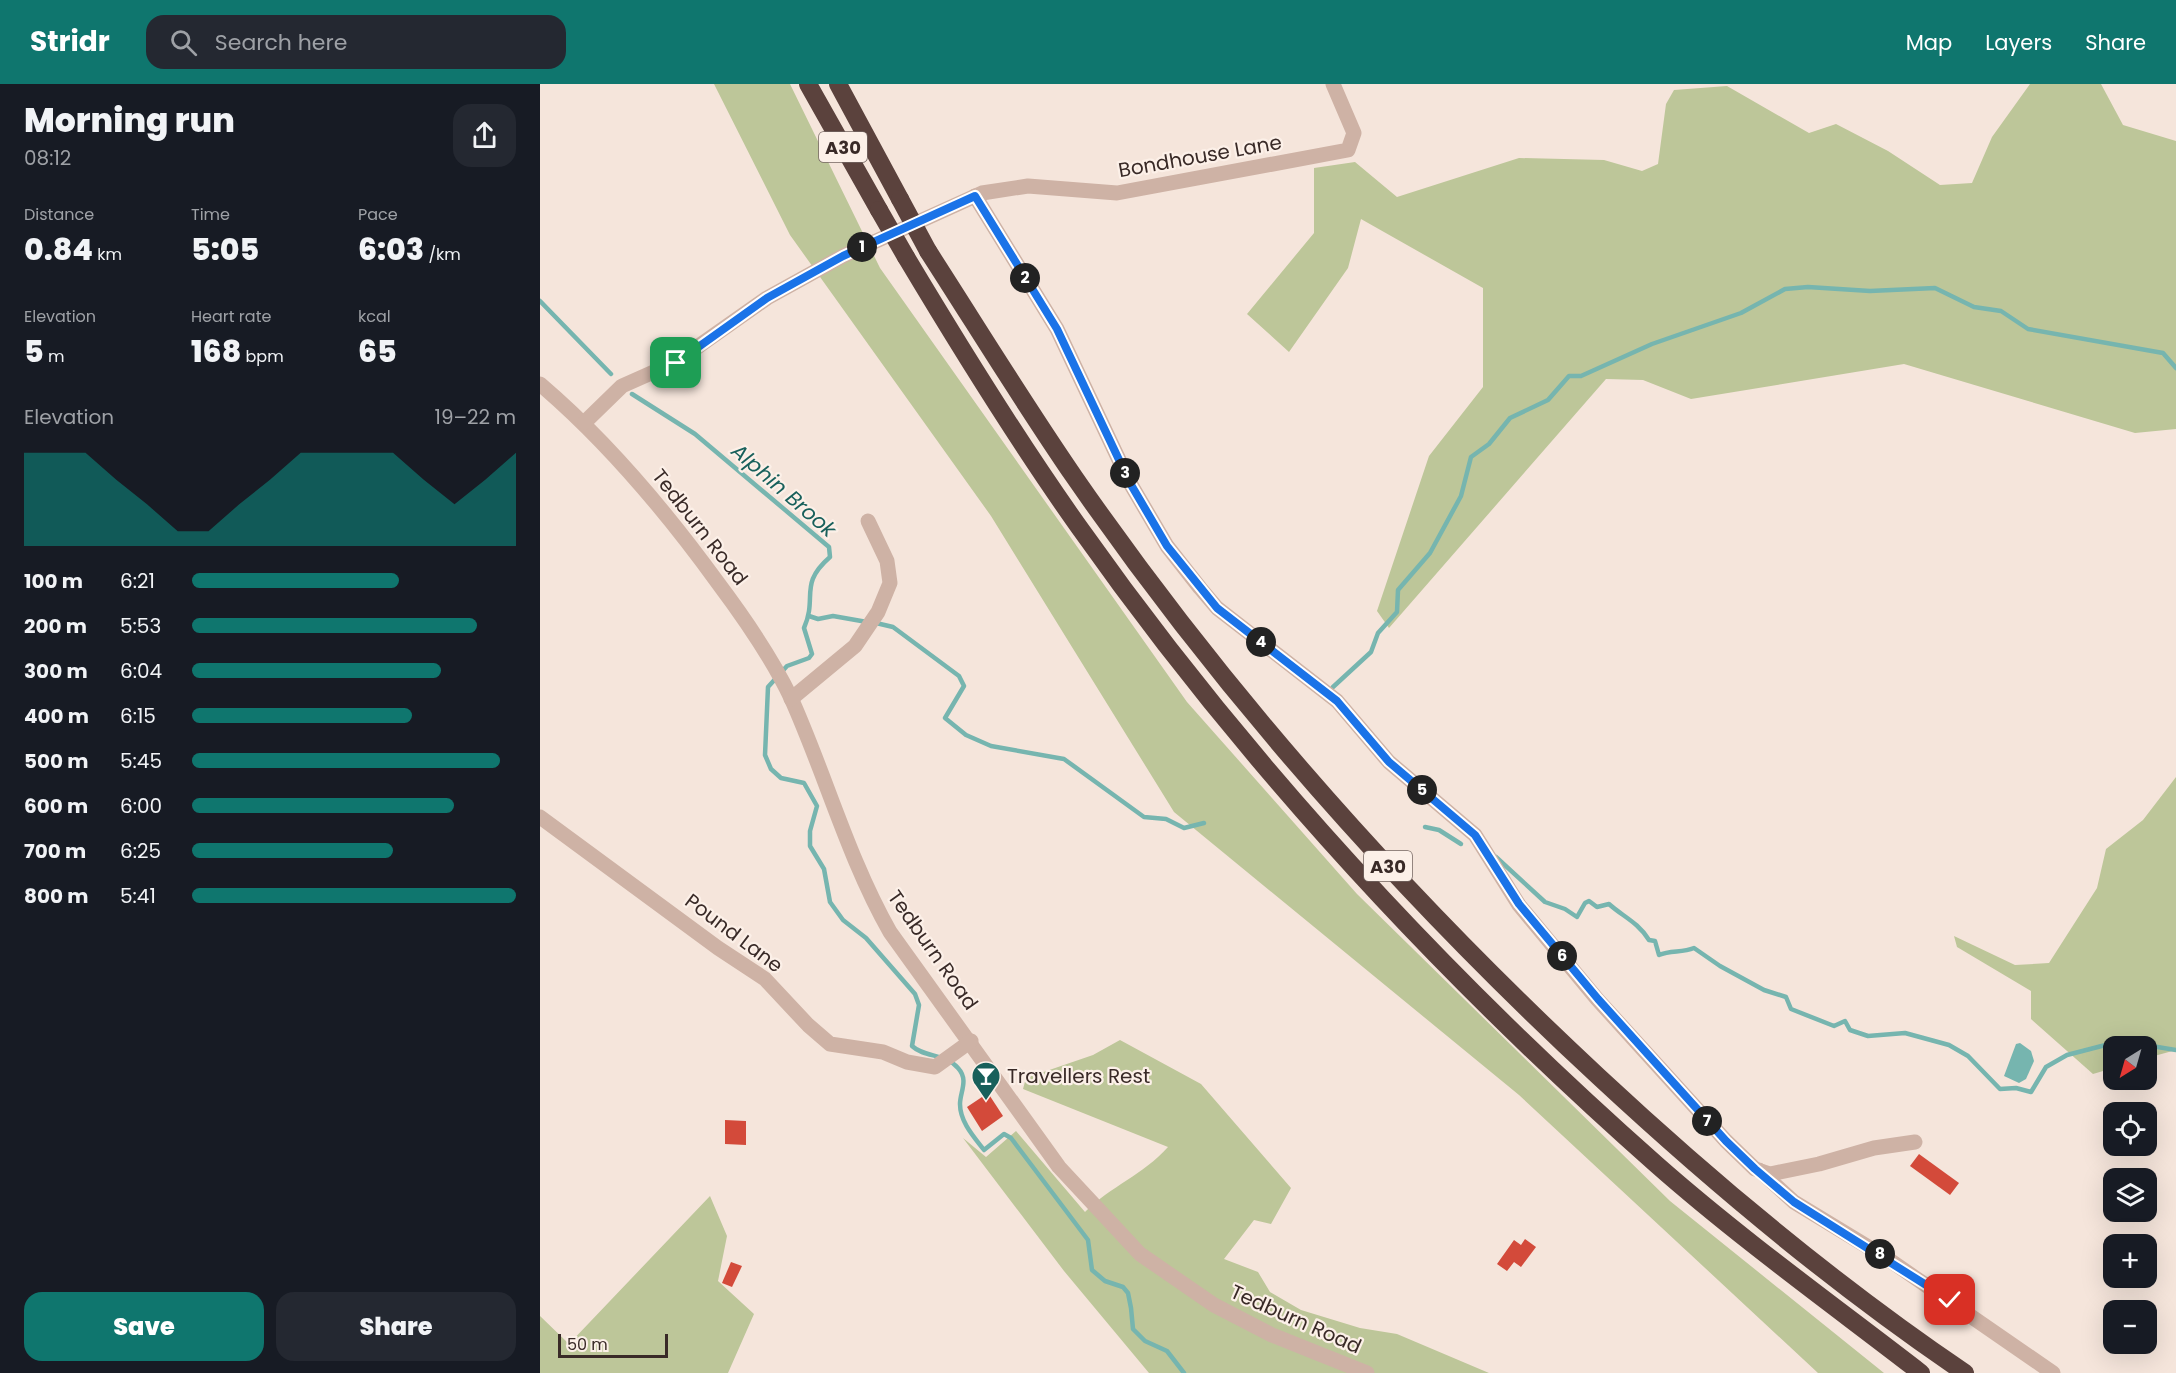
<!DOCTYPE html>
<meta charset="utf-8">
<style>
body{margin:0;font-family:Poppins,sans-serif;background:#242831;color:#f1f3f6;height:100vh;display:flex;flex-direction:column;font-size:22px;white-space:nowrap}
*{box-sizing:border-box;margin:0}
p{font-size:20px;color:#9ea1a6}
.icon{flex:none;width:33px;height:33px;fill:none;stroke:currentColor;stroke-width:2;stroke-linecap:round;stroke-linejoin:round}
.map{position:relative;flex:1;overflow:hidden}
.drawer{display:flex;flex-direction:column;background:#171b24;width:540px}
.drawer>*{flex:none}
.needle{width:39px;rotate:217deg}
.tools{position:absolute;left:1563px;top:952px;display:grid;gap:12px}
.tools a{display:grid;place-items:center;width:54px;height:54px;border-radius:12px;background:#171b24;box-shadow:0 6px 24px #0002;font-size:30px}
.scale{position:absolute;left:18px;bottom:15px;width:110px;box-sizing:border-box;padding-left:6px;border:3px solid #392a27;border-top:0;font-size:16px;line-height:21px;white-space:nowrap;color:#392a27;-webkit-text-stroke:4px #fcf0e8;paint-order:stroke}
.pin{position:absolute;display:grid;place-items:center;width:51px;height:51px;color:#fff;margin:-26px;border-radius:12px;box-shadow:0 3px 9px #0006}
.km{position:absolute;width:30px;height:30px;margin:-15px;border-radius:50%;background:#222;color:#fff;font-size:16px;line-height:30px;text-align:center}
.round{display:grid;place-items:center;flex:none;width:63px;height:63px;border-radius:18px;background:#242831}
.head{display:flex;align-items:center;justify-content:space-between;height:102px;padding:0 24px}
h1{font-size:33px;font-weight:800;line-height:45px}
.metrics{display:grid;grid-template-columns:repeat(3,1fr);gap:9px;height:102px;padding:6px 24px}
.metrics div{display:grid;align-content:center}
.metrics b{font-size:30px;font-weight:800}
.metrics small{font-size:16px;font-weight:400}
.metrics p{font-size:16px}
.chart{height:168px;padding:12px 24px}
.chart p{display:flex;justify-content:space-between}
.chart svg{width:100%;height:108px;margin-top:6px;fill:#0f766e;opacity:.7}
.cta{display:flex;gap:12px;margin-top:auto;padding:12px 24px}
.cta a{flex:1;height:69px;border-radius:18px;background:#0f766e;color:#fff;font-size:24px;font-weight:800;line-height:69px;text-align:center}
.cta a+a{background:#242831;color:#f1f3f6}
ul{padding:0 24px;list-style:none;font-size:20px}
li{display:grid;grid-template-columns:96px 72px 1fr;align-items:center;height:45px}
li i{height:15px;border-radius:8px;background:#0f766e}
header{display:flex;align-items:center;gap:36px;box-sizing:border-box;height:84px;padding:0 30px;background:#0f766e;color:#fff}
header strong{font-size:28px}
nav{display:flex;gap:33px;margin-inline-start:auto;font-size:21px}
.search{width:420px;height:54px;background:#242831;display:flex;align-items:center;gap:15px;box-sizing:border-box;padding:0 21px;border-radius:18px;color:#9ea1a6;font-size:22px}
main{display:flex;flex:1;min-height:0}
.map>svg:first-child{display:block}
.green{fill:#bdc699}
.water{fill:#76b5af}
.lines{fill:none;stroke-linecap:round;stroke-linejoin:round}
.stream{stroke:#76b5af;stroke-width:4.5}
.building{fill:#d34a3a}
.minor{stroke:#ceb2a5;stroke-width:15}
.highway{stroke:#5b423d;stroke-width:18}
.highway-bridge{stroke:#5b423d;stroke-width:18}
.route-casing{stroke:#fff;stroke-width:12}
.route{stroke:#1a73e8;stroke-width:8}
.labels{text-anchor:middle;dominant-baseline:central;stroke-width:4.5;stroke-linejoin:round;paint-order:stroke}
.shield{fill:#fcf0e8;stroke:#746561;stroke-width:1.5}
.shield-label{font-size:18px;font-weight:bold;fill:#392a27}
.street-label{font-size:20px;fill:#392a27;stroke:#fcf0e8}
.poi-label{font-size:20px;fill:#392a27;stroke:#fcf0e8;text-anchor:start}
.water-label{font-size:21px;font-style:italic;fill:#18605b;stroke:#fcf0e8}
</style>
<header>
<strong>Stridr</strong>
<div class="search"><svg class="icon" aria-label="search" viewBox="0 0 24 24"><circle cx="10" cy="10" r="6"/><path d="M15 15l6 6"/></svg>Search here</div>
<nav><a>Map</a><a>Layers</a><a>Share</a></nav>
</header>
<main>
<section class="drawer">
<div class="head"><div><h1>Morning run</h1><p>08:12</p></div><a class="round"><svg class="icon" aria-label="share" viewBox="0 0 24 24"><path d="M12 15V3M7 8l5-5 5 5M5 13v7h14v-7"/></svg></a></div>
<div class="metrics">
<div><p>Distance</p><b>0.84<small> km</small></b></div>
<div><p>Time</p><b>5:05</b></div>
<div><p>Pace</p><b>6:03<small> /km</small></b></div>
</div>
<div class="metrics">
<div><p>Elevation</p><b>5<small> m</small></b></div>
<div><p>Heart rate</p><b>168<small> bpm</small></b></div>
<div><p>kcal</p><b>65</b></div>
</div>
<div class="chart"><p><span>Elevation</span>19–22 m</p>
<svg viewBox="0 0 160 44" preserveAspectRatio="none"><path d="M0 44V6L10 6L20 6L30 17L40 27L50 38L60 38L70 27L80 17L90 6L100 6L110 6L120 6L130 17L140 27L150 17L160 6V44z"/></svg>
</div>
<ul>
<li><b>100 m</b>6:21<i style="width:64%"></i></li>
<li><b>200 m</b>5:53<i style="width:88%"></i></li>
<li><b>300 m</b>6:04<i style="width:77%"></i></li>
<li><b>400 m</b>6:15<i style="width:68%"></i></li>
<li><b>500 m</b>5:45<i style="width:95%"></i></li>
<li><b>600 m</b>6:00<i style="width:81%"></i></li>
<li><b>700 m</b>6:25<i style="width:62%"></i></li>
<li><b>800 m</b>5:41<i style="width:100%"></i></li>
</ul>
<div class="cta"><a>Save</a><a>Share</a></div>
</section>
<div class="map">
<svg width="1636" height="1289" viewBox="0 0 1636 1289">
<rect width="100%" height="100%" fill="#f5e5db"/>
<g class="green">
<polygon points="174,0 250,0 340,184 647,618 817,810 1130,1117 1344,1289 1278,1289 979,1011 634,728 451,432 250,151"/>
<polygon points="1490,0 1561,0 1583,41 1636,57 1636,345 1595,349 1364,280 1151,315 1103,296 1066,295 849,544 837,527 889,372 943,303 943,204 821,135 808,184 749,268 707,230 774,149 774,84 815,78 857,113 979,74 1064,76 1102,87 1118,80 1126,20 1134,6 1187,2 1269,49 1296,40 1348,67 1400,101 1432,99 1452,53"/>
<polygon points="1636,693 1636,966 1607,974 1606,963 1574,963 1573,984 1553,990 1491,935 1491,907 1417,863 1414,852 1475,881 1509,879 1557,804 1566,765 1603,736"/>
<path d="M580,956L661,1000L751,1104L731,1140L714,1136L684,1175L718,1188L730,1208L761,1226L820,1244L857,1250L949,1289H609L524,1187L423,1054L446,1073L476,1047L545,1128C571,1102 603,1091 628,1063L483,1005L486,994L553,971Z"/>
<polygon points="170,1112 187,1152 178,1197 214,1230 188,1289 0,1289 0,1232 29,1260"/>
</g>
<polygon class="water" points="1480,959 1491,967 1494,977 1486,995 1479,999 1464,992 1476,960"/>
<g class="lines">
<g class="stream">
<polyline points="0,217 71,290"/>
<path d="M92,310L155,350L289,463L290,473C258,501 278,512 264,544L272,570L269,574L247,582L228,603L225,671L231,685L241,694L264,699L277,722L270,747V762L284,785L290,818L303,836L326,854L375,910L379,921L372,962C385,974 405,969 418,984C429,996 420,1008 420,1020C420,1038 434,1053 444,1066L464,1050L471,1054L548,1156L552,1186L565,1197L583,1203L588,1209L591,1224L593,1245L605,1257L627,1267L644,1289"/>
<polyline points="269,532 278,535 293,532 327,538"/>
<polyline points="336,539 353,543 419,592 424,602 405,634 426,651 451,662 524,675 604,733 626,735 644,744 664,739"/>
<polyline points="793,603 831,568 838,549 857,528 858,506 890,469 921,412 931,373 949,360 970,334 1008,316 1029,292 1041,292 1112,260 1201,229 1245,205 1268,203 1330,207 1395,204 1434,223 1461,227 1488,245 1623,269 1636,284"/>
<polyline points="885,743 899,746 921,760"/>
<path d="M956,773L1005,818L1025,825L1037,833L1045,819L1049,817L1057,823L1069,820C1082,832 1098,838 1109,856L1115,857L1119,871C1131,866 1142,869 1154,864L1180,882L1224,906L1246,913L1251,925L1294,942L1305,937L1310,946L1328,952L1365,949L1409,961L1428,972L1460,1005L1476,1004L1491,1008L1506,983L1527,971L1581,957L1636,966"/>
</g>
</g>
<g class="building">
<polygon points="448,1009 463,1032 442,1047 427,1023"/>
<polygon points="185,1036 206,1037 206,1061 185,1060"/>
<polygon points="1379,1070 1419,1099 1410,1111 1370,1082"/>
<polygon points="985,1155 996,1163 981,1183 974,1178 967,1187 957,1180 974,1156 981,1161"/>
<polygon points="191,1178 202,1182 192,1203 182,1199"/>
</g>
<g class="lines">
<g class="minor">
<polyline points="435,112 517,245 590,399 627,462 660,504 677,524 797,617 849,678 935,751 979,821 1057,915 1186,1057 1215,1085 1230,1090 1279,1080 1334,1064 1375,1058"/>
<path d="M0,300C68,358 125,426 178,499C205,535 232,574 251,614C286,692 308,774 350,848L519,1083L600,1170L674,1221L732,1251L827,1289"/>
<polyline points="45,338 82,302 136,278 227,214 303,172 442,109 488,102 577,109 808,66 814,49 793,0"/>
<polyline points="251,615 315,562 338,528 350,499 347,477 328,437"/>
<polyline points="0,733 178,864 225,895 268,941 290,960 343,968 367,978 395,983 431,957"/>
<polyline points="1219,1086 1254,1118 1348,1175 1513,1289"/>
</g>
<g class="highway">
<polyline points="268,0 339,126"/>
<polyline points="298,0 360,115"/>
<path d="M388,167C437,243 484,320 535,394C686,612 865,813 1059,993C1174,1100 1295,1201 1425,1289"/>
<path d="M366,173C421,265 477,356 539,443C705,678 902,891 1117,1081C1201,1155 1293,1221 1381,1289"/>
</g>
<g class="highway-bridge">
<polyline points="360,115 388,167"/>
<polyline points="339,126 366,173"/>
</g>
</g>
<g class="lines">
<g class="route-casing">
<polyline id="route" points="136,279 227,214 303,172 435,112 517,245 590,399 627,462 677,524 797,617 849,678 935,751 979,820 1058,915 1186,1057 1215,1085 1254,1118 1410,1216"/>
</g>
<use href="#route" class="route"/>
</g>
<defs>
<g id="bar-pin" transform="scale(1.5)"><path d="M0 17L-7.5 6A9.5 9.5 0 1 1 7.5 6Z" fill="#18605b" stroke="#fcf0e8"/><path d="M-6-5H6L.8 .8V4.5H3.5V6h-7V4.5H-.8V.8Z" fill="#fff"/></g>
</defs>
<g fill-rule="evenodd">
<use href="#bar-pin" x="446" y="992"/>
</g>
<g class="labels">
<g class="shield">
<rect x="279" y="48" width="48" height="30" rx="4.5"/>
<rect x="824" y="767" width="48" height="30" rx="4.5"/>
</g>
<g class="shield-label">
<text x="303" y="63">A30</text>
<text x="848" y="782">A30</text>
</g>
<g class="street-label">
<text transform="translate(660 72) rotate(-10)">Bondhouse Lane</text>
<text transform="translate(160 443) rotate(52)">Tedburn Road</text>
<text transform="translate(194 849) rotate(37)">Pound Lane</text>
<text transform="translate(393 866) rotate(55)">Tedburn Road</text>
<text transform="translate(756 1235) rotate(24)">Tedburn Road</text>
</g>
<g class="poi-label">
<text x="467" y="992">Travellers Rest</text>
</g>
<g class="water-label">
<text transform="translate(244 406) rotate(41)">Alphin Brook</text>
</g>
</g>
</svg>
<div class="tools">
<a><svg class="needle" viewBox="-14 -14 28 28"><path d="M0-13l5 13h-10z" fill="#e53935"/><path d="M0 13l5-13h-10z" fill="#9ea1a6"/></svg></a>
<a><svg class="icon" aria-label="locate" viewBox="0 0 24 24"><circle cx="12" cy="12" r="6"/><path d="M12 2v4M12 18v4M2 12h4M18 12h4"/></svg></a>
<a><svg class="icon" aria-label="layers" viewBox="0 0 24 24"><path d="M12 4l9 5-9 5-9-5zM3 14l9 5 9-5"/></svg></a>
<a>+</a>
<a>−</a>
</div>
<div class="scale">50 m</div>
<div class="pin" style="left:136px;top:279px;background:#1e9e55"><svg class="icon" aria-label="arrive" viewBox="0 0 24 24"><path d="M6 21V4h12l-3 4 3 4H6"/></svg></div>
<div class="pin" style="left:1410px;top:1216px;background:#d93025"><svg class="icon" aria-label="check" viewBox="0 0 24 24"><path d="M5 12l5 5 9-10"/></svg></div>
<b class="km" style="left:322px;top:163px">1</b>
<b class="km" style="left:485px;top:194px">2</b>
<b class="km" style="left:585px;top:389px">3</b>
<b class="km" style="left:721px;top:558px">4</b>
<b class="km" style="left:882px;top:706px">5</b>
<b class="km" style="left:1022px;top:872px">6</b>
<b class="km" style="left:1167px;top:1037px">7</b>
<b class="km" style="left:1340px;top:1170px">8</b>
</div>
</main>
